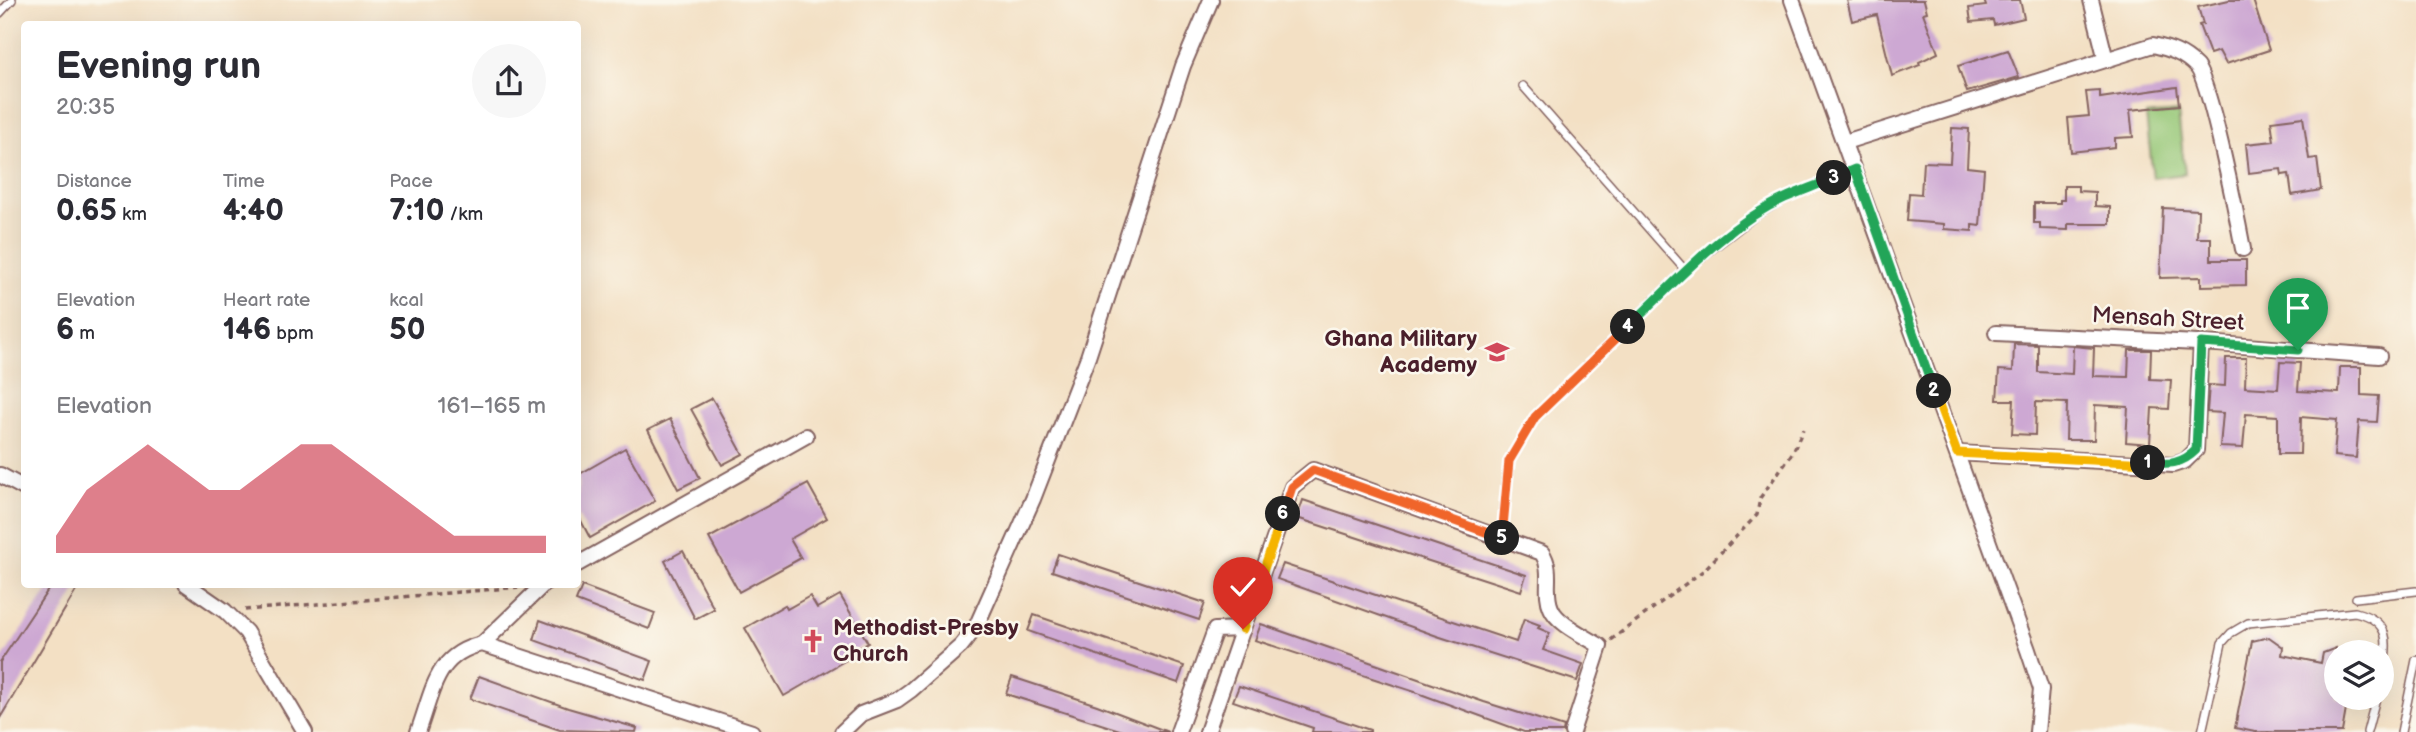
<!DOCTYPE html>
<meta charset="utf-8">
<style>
body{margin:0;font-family:"Balsamiq Sans",sans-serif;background:#f7f7f7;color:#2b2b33;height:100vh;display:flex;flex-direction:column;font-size:26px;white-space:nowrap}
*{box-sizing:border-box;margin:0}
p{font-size:23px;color:#7c7c81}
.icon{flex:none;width:38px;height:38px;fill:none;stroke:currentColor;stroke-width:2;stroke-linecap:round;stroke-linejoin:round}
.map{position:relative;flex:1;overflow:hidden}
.panel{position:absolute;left:21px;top:21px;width:560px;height:567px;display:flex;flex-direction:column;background:#fff;border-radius:7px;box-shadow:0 7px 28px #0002}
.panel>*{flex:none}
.buttons{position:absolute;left:2324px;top:640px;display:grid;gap:14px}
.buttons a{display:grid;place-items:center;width:70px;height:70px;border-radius:50%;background:#fff;box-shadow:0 7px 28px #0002;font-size:35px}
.pin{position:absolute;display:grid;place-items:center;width:60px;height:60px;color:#fff;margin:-72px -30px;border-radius:50% 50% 50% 0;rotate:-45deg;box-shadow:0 0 7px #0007}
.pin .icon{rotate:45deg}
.km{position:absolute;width:35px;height:35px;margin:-18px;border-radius:50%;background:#222;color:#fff;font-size:19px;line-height:35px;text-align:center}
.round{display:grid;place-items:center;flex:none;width:74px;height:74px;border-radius:37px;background:#f7f7f7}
.headline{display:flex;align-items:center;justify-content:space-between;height:119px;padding:0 35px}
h1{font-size:38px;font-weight:700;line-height:52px}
.stats{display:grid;grid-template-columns:repeat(3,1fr);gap:10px;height:119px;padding:7px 35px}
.stats div{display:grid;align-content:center}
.stats b{font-size:30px;font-weight:700}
.stats small{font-size:19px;font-weight:400}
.stats p{font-size:19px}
.chart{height:196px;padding:14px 35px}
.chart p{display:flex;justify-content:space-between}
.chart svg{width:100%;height:126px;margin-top:7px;fill:#d1495b;opacity:.7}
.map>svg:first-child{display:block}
.green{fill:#96c777;stroke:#707351;stroke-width:2}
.building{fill:#cda8d3}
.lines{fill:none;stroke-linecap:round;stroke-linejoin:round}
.service-casing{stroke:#856361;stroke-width:10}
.minor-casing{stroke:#856361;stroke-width:18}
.path{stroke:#856361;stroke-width:3.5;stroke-dasharray:5 5;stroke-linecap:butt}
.service{stroke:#fff;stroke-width:7}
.minor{stroke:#fff;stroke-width:14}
.split-1-casing{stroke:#fff;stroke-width:14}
.split-2-casing{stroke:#fff;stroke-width:14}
.split-3-casing{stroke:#fff;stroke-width:14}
.split-4-casing{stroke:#fff;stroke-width:14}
.split-5-casing{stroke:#fff;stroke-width:14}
.split-6-casing{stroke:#fff;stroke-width:14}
.split-7-casing{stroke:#fff;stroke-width:14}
.split-1{stroke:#22a559;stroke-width:9}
.split-2{stroke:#f5b400;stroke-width:9}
.split-3{stroke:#22a559;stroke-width:9}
.split-4{stroke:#22a559;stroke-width:9}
.split-5{stroke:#f0652b;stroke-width:9}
.split-6{stroke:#f0652b;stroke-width:9}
.split-7{stroke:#f5b400;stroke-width:9}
.labels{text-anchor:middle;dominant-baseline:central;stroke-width:5;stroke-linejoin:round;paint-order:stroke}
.street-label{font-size:23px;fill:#4a1f2b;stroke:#fbf7ec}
.poi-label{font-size:23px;font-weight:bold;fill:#4a1f2b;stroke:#fbf7ec;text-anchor:end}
</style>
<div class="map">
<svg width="2416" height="732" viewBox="0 0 2416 732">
<rect width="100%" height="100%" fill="#fbf7ec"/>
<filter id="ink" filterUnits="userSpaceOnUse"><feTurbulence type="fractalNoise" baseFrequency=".0143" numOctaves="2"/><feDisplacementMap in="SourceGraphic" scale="14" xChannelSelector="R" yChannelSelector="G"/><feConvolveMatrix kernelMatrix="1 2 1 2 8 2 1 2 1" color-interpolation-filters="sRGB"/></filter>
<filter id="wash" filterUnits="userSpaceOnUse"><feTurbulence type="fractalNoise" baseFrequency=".00686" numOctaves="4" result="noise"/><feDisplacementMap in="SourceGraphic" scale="28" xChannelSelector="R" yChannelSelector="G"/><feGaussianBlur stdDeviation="1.57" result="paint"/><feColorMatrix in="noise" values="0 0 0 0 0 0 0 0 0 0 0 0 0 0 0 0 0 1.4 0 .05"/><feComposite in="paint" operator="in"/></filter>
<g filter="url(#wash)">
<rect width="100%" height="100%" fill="#f3e0c4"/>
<polygon class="green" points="2178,112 2185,174 2153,178 2146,115"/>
<g id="blocks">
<g class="building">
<polygon points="1847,0 1924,0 1927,12 1923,13 1938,53 1919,62 1920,65 1892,76 1877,15 1852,21"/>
<polygon points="1984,0 2020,0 2024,18 1994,25 1993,20 1971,22 1969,8 1986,6"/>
<polygon points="2229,0 2253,0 2269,50 2226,64 2219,51 2210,54 2199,25 2203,24 2198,7"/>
<polygon points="2008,50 2019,77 1967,92 1958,66"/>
<polygon points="2177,87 2179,105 2130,110 2133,137 2115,138 2115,147 2071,152 2068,118 2089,116 2086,92 2100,91 2100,98"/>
<polygon points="2303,117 2309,159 2317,158 2321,190 2292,195 2289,174 2282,175 2281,169 2249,173 2246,144 2274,141 2271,121"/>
<polygon points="1952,128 1969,129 1967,167 1984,169 1980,226 1972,225 1972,231 1944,229 1944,224 1907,221 1909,193 1921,194 1923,162 1950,163"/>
<polygon points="2064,186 2078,186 2078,191 2095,192 2095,206 2110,207 2110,224 2068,224 2068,230 2040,229 2040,223 2034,223 2034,203 2060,203 2060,200 2064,200"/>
<polygon points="2163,208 2198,210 2197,238 2211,238 2211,260 2246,260 2246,285 2201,286 2201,277 2160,278"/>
<polygon points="2014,344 2038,345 2038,372 2072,374 2073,346 2094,348 2093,376 2128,377 2129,350 2151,350 2150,379 2171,380 2169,409 2152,408 2150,444 2126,442 2128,407 2095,405 2094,440 2066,440 2067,403 2036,402 2035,435 2012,434 2014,400 1997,400 1999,370 2013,371"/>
<polygon points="2226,358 2246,358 2245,387 2278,389 2280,362 2300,363 2298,391 2339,393 2340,367 2361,367 2361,395 2379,396 2377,422 2359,421 2356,458 2334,456 2337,420 2301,417 2300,454 2278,454 2278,416 2246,414 2243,448 2220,447 2223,413 2207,412 2209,385 2225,386"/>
<polygon points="712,398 743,454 722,465 691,409"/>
<polygon points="670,419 700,478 678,489 648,430"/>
<polygon points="625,448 655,501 590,538 578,515 578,475"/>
<polygon points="808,484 827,518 790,539 801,558 739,592 709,538"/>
<polygon points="1303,500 1526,575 1521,591 1297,518"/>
<polygon points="683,551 714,609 695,619 665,561"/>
<polygon points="1058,554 1205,603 1199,620 1052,571"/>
<polygon points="1283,564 1516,642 1524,619 1540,625 1538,628 1550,633 1543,650 1583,664 1577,681 1437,636 1277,579"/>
<polygon points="52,584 80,584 0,718 0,662"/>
<polygon points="582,586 655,613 649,629 576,601"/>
<polygon points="840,595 868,643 851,653 853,656 784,696 745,628 785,605 787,609 810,596 817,608"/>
<polygon points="1034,615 1184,666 1178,683 1028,631"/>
<polygon points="540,620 652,661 645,680 534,640"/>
<polygon points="1261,624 1484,702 1564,727 1563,732 1524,732 1415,692 1255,640"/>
<polygon points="2269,637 2283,647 2282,655 2321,663 2323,653 2336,648 2336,698 2348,698 2342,732 2255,732 2235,728 2252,641"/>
<polygon points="479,676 568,708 637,728 636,732 560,730 470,699"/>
<polygon points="1012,677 1097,705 1168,732 1126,732 1006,694"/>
<polygon points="1239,686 1370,730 1370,732 1312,732 1313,728 1233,701"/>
</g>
</g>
</g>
<g filter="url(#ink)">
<use href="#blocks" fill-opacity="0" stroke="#856361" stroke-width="2"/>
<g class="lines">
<g class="service-casing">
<g id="service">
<polyline points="0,13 12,0"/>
<polyline points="1685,270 1755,216 1784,199 1855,169"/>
<polyline points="1502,538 1509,461 1535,417 1685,270 1523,86"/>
<polyline points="2356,598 2416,591"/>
<path d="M2202,732L2222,643L2231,633L2248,623L2355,612C2391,621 2389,642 2382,673"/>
<polyline points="2367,732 2376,698"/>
<polyline points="2401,732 2416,660"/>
</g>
</g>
<g class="minor-casing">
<g id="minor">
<polyline points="1792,0 2028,650 2041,689 2037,732"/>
<polyline points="2091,0 2106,60"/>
<path d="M1845,142L2153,45C2170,49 2183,53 2196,66C2210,80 2238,222 2243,249"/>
<polyline points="1996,333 2218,344 2379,356"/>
<polyline points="1957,453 2173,465 2185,461 2196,450 2201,343"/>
<polyline points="0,475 24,488"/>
<polyline points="578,564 806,436"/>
<polyline points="186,584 225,611 246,632 305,732"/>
<polyline points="482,644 544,584"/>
<path d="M418,732C433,692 435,654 482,644L752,732"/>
<polyline points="842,732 861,714 897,700 911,690 961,646 976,627 1033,499 1088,357 1183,66 1211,0"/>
<polyline points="1178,732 1215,630 1243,629"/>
<path d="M1207,732L1292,487L1313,470L1542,553C1554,571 1543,590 1551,608C1557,624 1587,637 1600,646L1572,732"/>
</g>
</g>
<g class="path">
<polyline points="245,610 520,587"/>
<polyline points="1611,640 1704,570 1757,515 1760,498 1793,452 1803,429"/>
</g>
<use href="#service" class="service"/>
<use href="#minor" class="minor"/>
</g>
</g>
<g class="lines" filter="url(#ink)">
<g class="split-1-casing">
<path id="split-1" d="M2148,463C2169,464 2181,465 2196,450L2201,343L2298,350"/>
</g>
<g class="split-2-casing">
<polyline id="split-2" points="1934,391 1957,453 2148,463"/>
</g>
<g class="split-3-casing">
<polyline id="split-3" points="1834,178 1855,169 1934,391"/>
</g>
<g class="split-4-casing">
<path id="split-4" d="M1628,327C1676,282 1724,226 1785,198C1801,191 1818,185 1834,178"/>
</g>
<g class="split-5-casing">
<polyline id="split-5" points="1502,538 1509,461 1535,417 1628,327"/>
</g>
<g class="split-6-casing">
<polyline id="split-6" points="1283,514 1292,487 1313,470 1502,538"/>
</g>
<g class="split-7-casing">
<polyline id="split-7" points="1243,629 1283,514"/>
</g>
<use href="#split-1" class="split-1"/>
<use href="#split-2" class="split-2"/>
<use href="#split-3" class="split-3"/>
<use href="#split-4" class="split-4"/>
<use href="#split-5" class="split-5"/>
<use href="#split-6" class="split-6"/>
<use href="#split-7" class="split-7"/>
</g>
<defs>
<g id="school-bare" transform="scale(1.89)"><path d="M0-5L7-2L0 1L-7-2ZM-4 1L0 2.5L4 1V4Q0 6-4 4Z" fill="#d1495b" stroke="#fbf7ec" stroke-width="2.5" paint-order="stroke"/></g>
<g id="church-bare" transform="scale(1.89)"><path d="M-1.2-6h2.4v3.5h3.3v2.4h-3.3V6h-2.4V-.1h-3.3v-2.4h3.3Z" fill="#d1495b" stroke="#fbf7ec" stroke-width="2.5" paint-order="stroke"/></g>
</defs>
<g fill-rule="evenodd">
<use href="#school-bare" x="1497" y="352"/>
<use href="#church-bare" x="813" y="641"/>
</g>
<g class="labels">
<g class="street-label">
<text transform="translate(2168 319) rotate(3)">Mensah Street</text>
</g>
<g class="poi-label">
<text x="1477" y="339">Ghana Military<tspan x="1477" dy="26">Academy</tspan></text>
<text x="833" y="628" text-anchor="start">Methodist-Presby<tspan x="833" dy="26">Church</tspan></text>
</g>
</g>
</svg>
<div class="buttons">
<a><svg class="icon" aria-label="layers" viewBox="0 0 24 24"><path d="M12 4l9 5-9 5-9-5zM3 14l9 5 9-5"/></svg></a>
</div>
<div class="pin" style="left:2298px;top:350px;background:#1e9e55"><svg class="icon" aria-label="arrive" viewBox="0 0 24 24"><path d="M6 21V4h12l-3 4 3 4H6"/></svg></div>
<div class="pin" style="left:1243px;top:629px;background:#d93025"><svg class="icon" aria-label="check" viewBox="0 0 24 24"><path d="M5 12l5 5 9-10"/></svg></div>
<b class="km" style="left:2148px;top:463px">1</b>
<b class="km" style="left:1934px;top:391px">2</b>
<b class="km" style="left:1834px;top:178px">3</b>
<b class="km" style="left:1628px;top:327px">4</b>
<b class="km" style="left:1502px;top:538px">5</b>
<b class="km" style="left:1283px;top:514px">6</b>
<section class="panel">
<div class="headline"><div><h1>Evening run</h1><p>20:35</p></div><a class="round"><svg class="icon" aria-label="share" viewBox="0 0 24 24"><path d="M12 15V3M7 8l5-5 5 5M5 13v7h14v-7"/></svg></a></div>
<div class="stats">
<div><p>Distance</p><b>0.65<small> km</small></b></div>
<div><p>Time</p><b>4:40</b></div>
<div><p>Pace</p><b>7:10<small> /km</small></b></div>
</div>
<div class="stats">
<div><p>Elevation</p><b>6<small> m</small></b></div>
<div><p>Heart rate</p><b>146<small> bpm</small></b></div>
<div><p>kcal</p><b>50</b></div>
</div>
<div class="chart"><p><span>Elevation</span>161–165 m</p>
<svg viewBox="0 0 160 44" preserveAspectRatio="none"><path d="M0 44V38L10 22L20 14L30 6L40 14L50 22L60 22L70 14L80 6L90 6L100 14L110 22L120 30L130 38L140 38L150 38L160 38V44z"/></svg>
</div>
</section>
</div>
